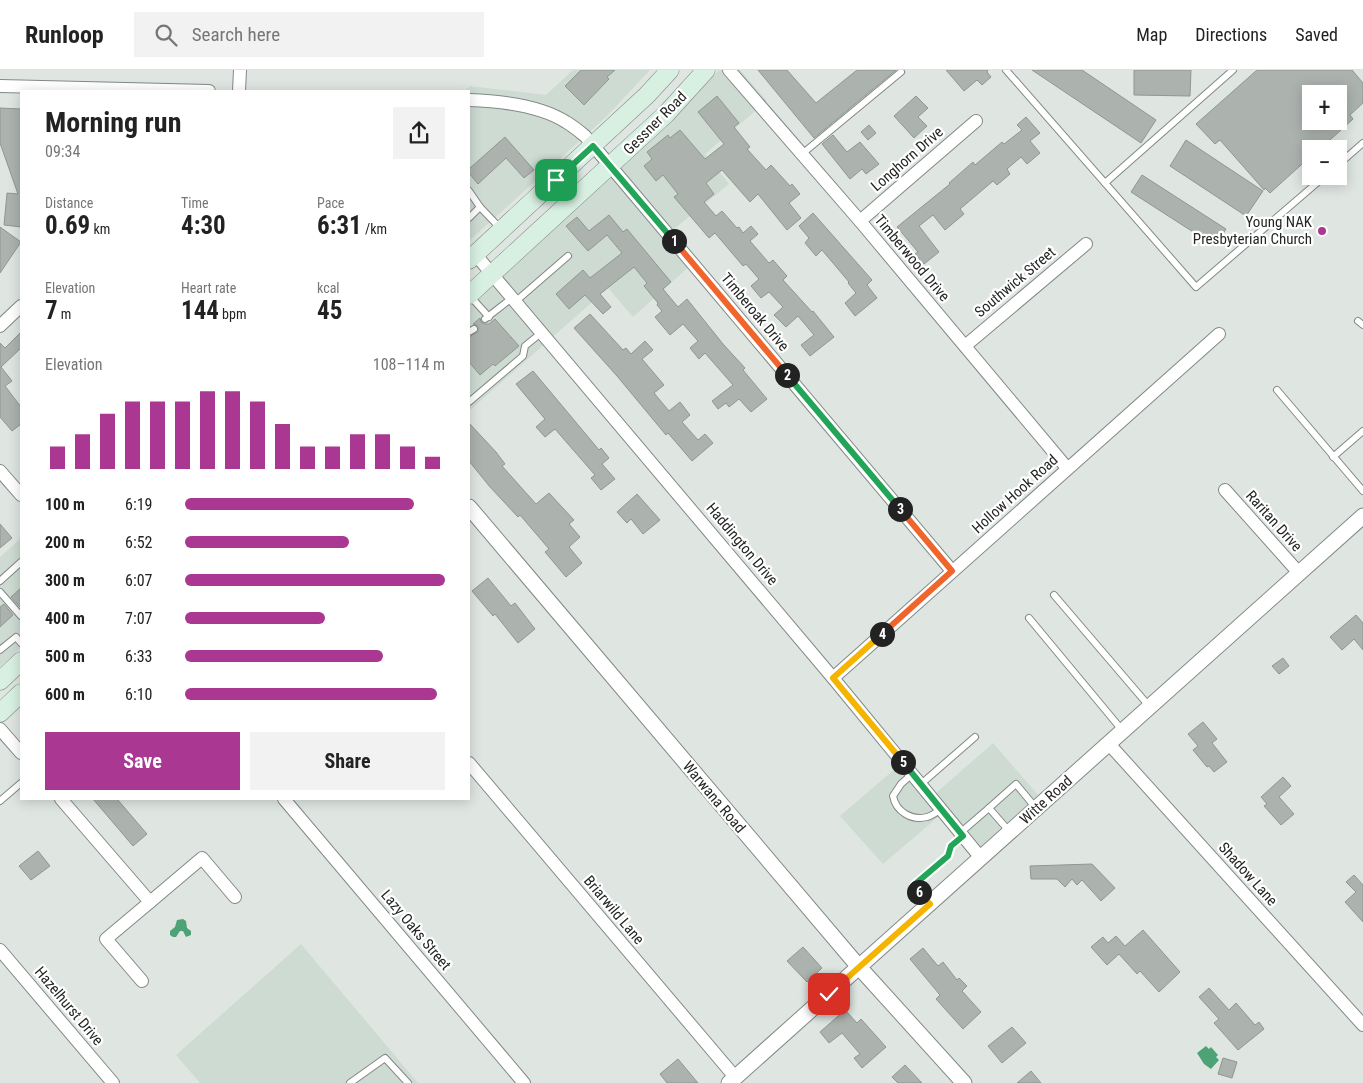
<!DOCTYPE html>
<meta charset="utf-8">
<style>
body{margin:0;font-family:"Roboto Condensed",sans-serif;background:#f2f2f2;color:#222;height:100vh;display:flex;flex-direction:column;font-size:19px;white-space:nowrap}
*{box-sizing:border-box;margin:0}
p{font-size:16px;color:#767676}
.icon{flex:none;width:28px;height:28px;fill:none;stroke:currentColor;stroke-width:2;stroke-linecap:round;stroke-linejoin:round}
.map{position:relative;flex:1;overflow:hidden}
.details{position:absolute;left:20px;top:20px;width:450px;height:710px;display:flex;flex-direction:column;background:#fff;border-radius:0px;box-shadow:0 2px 12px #0003}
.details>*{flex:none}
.controls{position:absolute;left:1302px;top:15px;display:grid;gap:10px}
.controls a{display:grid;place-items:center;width:45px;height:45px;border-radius:0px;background:#fff;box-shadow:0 2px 12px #0003;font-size:25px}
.pin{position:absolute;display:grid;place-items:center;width:42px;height:42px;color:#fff;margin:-21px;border-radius:10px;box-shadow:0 2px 8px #0006}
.km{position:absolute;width:25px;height:25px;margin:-12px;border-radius:50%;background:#222;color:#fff;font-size:14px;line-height:25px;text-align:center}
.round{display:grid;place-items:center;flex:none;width:52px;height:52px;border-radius:0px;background:#f2f2f2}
.summary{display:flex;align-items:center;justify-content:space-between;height:85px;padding:0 25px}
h1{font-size:28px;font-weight:700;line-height:38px}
.metrics{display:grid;grid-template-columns:repeat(3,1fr);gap:8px;height:85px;padding:5px 25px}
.metrics div{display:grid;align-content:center}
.metrics b{font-size:25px;font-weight:700}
.metrics small{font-size:14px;font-weight:400}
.metrics p{font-size:14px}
.chart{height:140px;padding:10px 25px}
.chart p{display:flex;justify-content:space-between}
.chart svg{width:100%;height:90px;margin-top:5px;stroke:#aa3791;stroke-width:6}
.action{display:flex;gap:10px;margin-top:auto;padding:10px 25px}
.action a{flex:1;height:58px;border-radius:0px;background:#aa3791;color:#fff;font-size:20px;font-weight:700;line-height:58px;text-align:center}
.action a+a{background:#f2f2f2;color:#222}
ul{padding:0 25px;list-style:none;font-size:16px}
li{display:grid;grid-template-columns:80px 60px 1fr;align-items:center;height:38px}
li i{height:12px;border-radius:6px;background:#aa3791}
header{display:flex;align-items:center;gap:30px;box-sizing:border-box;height:70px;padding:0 25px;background:#fff;border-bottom:1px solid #e0e0e0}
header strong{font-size:24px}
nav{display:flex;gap:28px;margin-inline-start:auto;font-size:18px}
.search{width:350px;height:45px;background:#f2f2f2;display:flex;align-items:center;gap:12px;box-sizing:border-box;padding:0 18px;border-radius:0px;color:#767676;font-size:19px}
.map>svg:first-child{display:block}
.built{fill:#cddbd2}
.water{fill:#4ea376}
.building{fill:#acb3af;stroke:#909792;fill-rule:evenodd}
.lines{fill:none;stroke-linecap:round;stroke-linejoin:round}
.service-casing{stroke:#838985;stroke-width:8}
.minor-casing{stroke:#838985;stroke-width:14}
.tertiary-casing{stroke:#838985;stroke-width:17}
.secondary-casing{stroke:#838985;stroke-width:19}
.service{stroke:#fff;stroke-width:6}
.minor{stroke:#fff;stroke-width:12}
.tertiary{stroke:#fff;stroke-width:15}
.secondary{stroke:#d7f0e2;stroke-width:18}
.split-1-casing{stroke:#fff;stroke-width:10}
.split-2-casing{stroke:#fff;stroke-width:10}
.split-3-casing{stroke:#fff;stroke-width:10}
.split-4-casing{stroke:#fff;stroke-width:10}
.split-5-casing{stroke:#fff;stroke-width:10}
.split-6-casing{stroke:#fff;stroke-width:10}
.split-7-casing{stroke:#fff;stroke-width:10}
.split-1{stroke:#22a559;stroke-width:6}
.split-2{stroke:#f0652b;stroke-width:6}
.split-3{stroke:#22a559;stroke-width:6}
.split-4{stroke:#f0652b;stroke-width:6}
.split-5{stroke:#f5b400;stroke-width:6}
.split-6{stroke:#22a559;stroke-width:6}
.split-7{stroke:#f5b400;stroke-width:6}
.poi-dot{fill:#aa3791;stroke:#fff;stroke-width:2}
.labels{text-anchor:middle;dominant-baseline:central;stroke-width:4.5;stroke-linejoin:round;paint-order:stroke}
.street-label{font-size:15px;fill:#242625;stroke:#fff}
.poi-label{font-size:15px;fill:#242625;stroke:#fff;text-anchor:end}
</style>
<header>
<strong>Runloop</strong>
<div class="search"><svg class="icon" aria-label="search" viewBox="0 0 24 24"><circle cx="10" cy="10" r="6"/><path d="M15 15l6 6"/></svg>Search here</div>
<nav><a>Map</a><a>Directions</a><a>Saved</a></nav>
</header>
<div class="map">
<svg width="1363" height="1013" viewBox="0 0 1363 1013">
<rect width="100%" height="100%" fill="#dfe6e1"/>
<g class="built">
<polygon points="573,0 650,0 606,47 469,171 469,21 464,21 470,16 546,25"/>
<polygon points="719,0 740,0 767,31 705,84 729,114 668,164 693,193 633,247 608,218 469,341 469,234 638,80"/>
<polygon points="21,468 21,577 0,597 0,487"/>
<polygon points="993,673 1038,725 981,776 936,723"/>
<polygon points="897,697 939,746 883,794 840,746"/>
<polygon points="301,874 418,1013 200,1013 176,985"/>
</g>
<g class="water">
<polygon points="183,849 186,851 187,858 191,861 191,865 186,867 183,861 180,861 176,867 173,867 170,865 170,861 175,857 177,850"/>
<polygon points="1206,976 1209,979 1211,977 1218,985 1216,987 1219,990 1211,999 1204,994 1197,983"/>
</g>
<g class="building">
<polygon points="581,0 615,0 607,7 609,9 584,35 565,16"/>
<polygon points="758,0 787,0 816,33 857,0 896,0 814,68"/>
<polygon points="946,0 988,0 987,2 991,7 982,15 977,10 964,21"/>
<polygon points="1032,0 1082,0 1156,50 1141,73"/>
<polygon points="1134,0 1191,0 1190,26 1134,25"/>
<path d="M1257,0H1352L1363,13V33L1350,45L1353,49L1320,79H1311V86L1270,123L1265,118L1264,120L1220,70L1215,74L1196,54ZM1311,24H1339V51H1311Z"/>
<polygon points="717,26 739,53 734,57 750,77 747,79 766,100 771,95 790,116 792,114 800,124 789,133 801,148 787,160 758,124 750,132 722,100 706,113 714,124 704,132 716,146 722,141 737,158 739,157 743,163 751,156 758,164 750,171 769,193 773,190 787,206 783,210 812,242 813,241 834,267 810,286 801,275 814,265 798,246 786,257 774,245 783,237 769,222 761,228 751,216 759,209 746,194 743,196 715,163 709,168 674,127 678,124 663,105 656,111 644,96 652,89 647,82 668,65 670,68 680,60 705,89 724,74 698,42"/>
<polygon points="916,26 928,38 918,47 927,56 914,68 894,46"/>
<polygon points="0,38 21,39 21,157 4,155 7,123 18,124 0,73"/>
<polygon points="1026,47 1040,63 1030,71 1040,83 1027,94 1021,87 1007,99 1010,104 997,115 993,111 960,139 964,144 945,160 933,145 919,156 939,182 924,194 915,184 918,182 897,157 950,114 949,113 973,92 975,95 1002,72 1004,74 1022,60 1017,55"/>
<polygon points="869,55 876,63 868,70 861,62"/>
<polygon points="833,65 847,82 860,72 879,94 866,104 862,99 850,109 822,74"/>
<polygon points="505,67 534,100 524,108 506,88 478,114 469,103 469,99"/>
<polygon points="1186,70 1263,121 1246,146 1170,96"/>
<polygon points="1142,105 1226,159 1215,176 1131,122"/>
<polygon points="813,143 872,210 867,215 877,228 855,246 845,233 856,223 848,213 849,212 822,180 816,186 805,173 809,168 799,156"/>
<polygon points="609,145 623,162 627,159 671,212 663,219 678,237 687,229 723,274 745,298 743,300 767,329 751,342 739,329 729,337 726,333 718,339 712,331 733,315 705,283 699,289 690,278 698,271 683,254 670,265 655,247 662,241 657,235 658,233 644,216 647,213 634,197 600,224 611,237 603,244 585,225 569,239 556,224 583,200 590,208 622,183 607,165 588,181 566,156 577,147 589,161"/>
<polygon points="0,157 21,172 0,203"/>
<polygon points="590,244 623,280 626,278 631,284 645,271 653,280 642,289 664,315 654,323 669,341 680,332 690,345 682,352 698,370 705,364 713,373 692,391 668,363 666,365 617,306 574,258"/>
<polygon points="480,248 481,252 485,254 489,254 495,249 519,276 495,296 493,294 480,305 469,292 469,267 478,262 478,256 473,254"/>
<polygon points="21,262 21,278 1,297 12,311 5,316 21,337 21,354 12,361 0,347 0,273 5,278"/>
<polygon points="533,301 584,362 599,380 601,378 609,388 602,394 615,409 601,420 591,408 595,405 555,359 545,367 536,357 545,349 516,314"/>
<polygon points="469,353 496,382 505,394 502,396 536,434 549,423 574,450 569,454 580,467 569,477 582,493 566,507 545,482 549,479 520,445 518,447 490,417 469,391"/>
<polygon points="637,424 660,450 643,464 631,449 627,453 617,442"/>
<polygon points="0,454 12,468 0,478"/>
<polygon points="488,508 511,536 515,533 535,559 518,573 495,544 493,546 472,521"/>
<polygon points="21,518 21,538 11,527"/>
<polygon points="4,534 13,545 0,557 0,537"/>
<polygon points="1356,545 1363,553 1363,580 1354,569 1342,580 1330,567"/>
<polygon points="1283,588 1289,596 1279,604 1272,596"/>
<polygon points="1203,652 1217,669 1212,673 1227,692 1214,702 1209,696 1207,697 1193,680 1198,676 1188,664"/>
<polygon points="1283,707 1291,716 1279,727 1294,744 1281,755 1264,736 1267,734 1261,727"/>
<polygon points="93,729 117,729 147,764 133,776"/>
<polygon points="38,781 50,796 31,810 19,796"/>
<polygon points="1092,794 1115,818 1101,831 1082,810 1077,815 1072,809 1065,817 1057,809 1031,809 1030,796"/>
<polygon points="1354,805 1363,815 1363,852 1345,832 1356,822 1346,812"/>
<polygon points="1143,860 1180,902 1159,922 1140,901 1137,904 1119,884 1107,895 1091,877 1103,867 1108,873 1116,866 1125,876"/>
<polygon points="803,877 822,898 807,912 787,891"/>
<polygon points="923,878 938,896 943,892 957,910 959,908 967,916 962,921 981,942 963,959 936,929 940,925 910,889"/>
<polygon points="1209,918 1229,940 1236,933 1255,955 1259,952 1264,959 1238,980 1214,953 1219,949 1199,927"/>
<polygon points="845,940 857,953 861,949 886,977 862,998 854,988 860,984 842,963 829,973 820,962"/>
<polygon points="1012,957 1026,973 1002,993 988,976"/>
<polygon points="1223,988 1237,992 1232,1008 1218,1004"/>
<polygon points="678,989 698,1013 667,1013 660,1004"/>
<polygon points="905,995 922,1013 898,1013 892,1007"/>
<polygon points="1031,1001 1041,1013 1017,1013"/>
</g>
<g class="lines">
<g class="service-casing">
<g id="service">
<polyline points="1006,0 1196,217 1325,106"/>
<polyline points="802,84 901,2"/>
<polyline points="1339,94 1363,73"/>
<polyline points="1105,113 1233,0"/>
<polyline points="469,121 480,137"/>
<polyline points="469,148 480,137 501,159"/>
<polyline points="470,226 489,247"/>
<polyline points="515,232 568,186"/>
<polyline points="485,249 512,228"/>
<polyline points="1358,251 1363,255"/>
<polyline points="469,262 474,259"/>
<polyline points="1277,320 1363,421"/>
<polyline points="469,332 523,286 525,276 541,263"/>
<polyline points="1333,387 1363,361"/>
<polyline points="0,511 21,492"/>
<polyline points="0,522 21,546"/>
<polyline points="1054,525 1149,636"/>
<polyline points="1029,548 1122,660"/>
<polyline points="0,580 16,567 21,573"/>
<path d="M912,704L901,714L893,726C896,742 912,751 927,747C932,746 937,742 941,739"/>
<polyline points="921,714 975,667"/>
<polyline points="0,731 21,713"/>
<polyline points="989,738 1016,714 1035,737"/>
<polyline points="960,763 989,738 1009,761"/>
<polyline points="929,833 913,815 948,786 951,776 963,766"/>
<polyline points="350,1013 385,988 408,1013"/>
</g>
</g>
<g class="minor-casing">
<g id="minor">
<polyline points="729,0 860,151 1067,398"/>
<polyline points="0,16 209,21"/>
<polyline points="239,21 240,0"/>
<path d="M469,30C500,31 539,35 566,52C573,56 579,61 585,66L952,501"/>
<polyline points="860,151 976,51"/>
<polyline points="475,184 833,608 981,788"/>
<polyline points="0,256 21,236"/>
<polyline points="965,276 1086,174"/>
<polyline points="0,401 21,425"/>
<polyline points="1225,420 1299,503"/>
<polyline points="833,608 1219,264"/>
<polyline points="0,659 21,683"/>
<polyline points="1109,674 1363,955"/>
<polyline points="469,693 735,1007"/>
<polyline points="61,729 150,832 202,788 235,827"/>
<polyline points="284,729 524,1013"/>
<polyline points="0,880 113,1013"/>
<polyline points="142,911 106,869 150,832"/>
</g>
</g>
<g class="tertiary-casing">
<g id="tertiary">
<polyline points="469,437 859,897 964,1013"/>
<polyline points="729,1013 1363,446"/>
</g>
</g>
<g class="secondary-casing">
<g id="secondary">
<polyline points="469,190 647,25 670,0"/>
<polyline points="469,225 666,44 706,0"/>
<polyline points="0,611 21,591"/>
<polyline points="0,643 21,623"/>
</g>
</g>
<use href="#service" class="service"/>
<use href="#minor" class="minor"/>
<use href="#tertiary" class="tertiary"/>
<use href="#secondary" class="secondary"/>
</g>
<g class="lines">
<g class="split-1-casing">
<polyline id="split-1" points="556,110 593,76 674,171"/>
</g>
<g class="split-2-casing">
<polyline id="split-2" points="674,171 787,305"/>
</g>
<g class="split-3-casing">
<polyline id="split-3" points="787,305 900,439"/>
</g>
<g class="split-4-casing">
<polyline id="split-4" points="882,564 952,501 900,439"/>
</g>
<g class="split-5-casing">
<polyline id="split-5" points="882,564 833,608 903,692"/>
</g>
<g class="split-6-casing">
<polyline id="split-6" points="903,692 963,766 951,776 948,786 914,815 919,822"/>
</g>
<g class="split-7-casing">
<polyline id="split-7" points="829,924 930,834 919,822"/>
</g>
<use href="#split-1" class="split-1"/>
<use href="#split-2" class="split-2"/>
<use href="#split-3" class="split-3"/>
<use href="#split-4" class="split-4"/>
<use href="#split-5" class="split-5"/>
<use href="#split-6" class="split-6"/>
<use href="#split-7" class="split-7"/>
</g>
<circle class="poi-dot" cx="1322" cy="161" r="5"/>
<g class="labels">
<g class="street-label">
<text transform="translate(655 53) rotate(-45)">Gessner Road</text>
<text transform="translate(907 89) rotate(-41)">Longhorn Drive</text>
<text transform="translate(912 188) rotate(50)">Timberwood Drive</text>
<text transform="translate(1015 212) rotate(-40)">Southwick Street</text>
<text transform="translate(755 242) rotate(50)">Timberoak Drive</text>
<text transform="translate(1015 424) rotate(-42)">Hollow Hook Road</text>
<text transform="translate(1274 451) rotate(48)">Raritan Drive</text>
<text transform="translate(742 474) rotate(50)">Haddington Drive</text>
<text transform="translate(714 727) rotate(50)">Warwana Road</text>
<text transform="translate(1046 730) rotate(-42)">Witte Road</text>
<text transform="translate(1248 804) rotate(48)">Shadow Lane</text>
<text transform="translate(614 840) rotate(50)">Briarwild Lane</text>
<text transform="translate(416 860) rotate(50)">Lazy Oaks Street</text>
<text transform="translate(69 936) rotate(50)">Hazelhurst Drive</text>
</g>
<g class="poi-label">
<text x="1312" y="152">Young NAK<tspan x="1312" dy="17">Presbyterian Church</tspan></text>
</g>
</g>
</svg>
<div class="controls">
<a>+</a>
<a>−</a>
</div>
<div class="pin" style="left:556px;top:110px;background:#1e9e55"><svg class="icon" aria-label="arrive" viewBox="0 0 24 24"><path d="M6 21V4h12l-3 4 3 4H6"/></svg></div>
<div class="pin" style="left:829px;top:924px;background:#d93025"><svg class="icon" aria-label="check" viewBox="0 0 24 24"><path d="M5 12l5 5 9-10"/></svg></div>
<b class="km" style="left:674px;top:171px">1</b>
<b class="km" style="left:787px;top:305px">2</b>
<b class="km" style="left:900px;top:439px">3</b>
<b class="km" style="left:882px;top:564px">4</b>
<b class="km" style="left:903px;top:692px">5</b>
<b class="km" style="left:919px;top:822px">6</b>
<section class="details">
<div class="summary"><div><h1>Morning run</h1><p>09:34</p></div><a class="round"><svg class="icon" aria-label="share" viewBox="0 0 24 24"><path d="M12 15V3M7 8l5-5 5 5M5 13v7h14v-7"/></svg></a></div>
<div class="metrics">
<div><p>Distance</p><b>0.69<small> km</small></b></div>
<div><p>Time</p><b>4:30</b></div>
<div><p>Pace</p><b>6:31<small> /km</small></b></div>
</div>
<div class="metrics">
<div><p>Elevation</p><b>7<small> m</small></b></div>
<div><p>Heart rate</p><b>144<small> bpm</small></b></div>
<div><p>kcal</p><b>45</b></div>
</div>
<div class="chart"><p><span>Elevation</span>108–114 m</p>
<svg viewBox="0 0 160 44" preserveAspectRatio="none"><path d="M5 44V33M15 44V27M25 44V17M35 44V11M45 44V11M55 44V11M65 44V6M75 44V6M85 44V11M95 44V22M105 44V33M115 44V33M125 44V27M135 44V27M145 44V33M155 44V38"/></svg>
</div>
<ul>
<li><b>100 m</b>6:19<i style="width:88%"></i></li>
<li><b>200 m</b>6:52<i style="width:63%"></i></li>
<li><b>300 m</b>6:07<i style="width:100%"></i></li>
<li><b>400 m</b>7:07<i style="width:54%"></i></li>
<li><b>500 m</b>6:33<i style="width:76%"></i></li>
<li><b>600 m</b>6:10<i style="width:97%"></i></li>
</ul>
<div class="action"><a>Save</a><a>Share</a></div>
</section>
</div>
